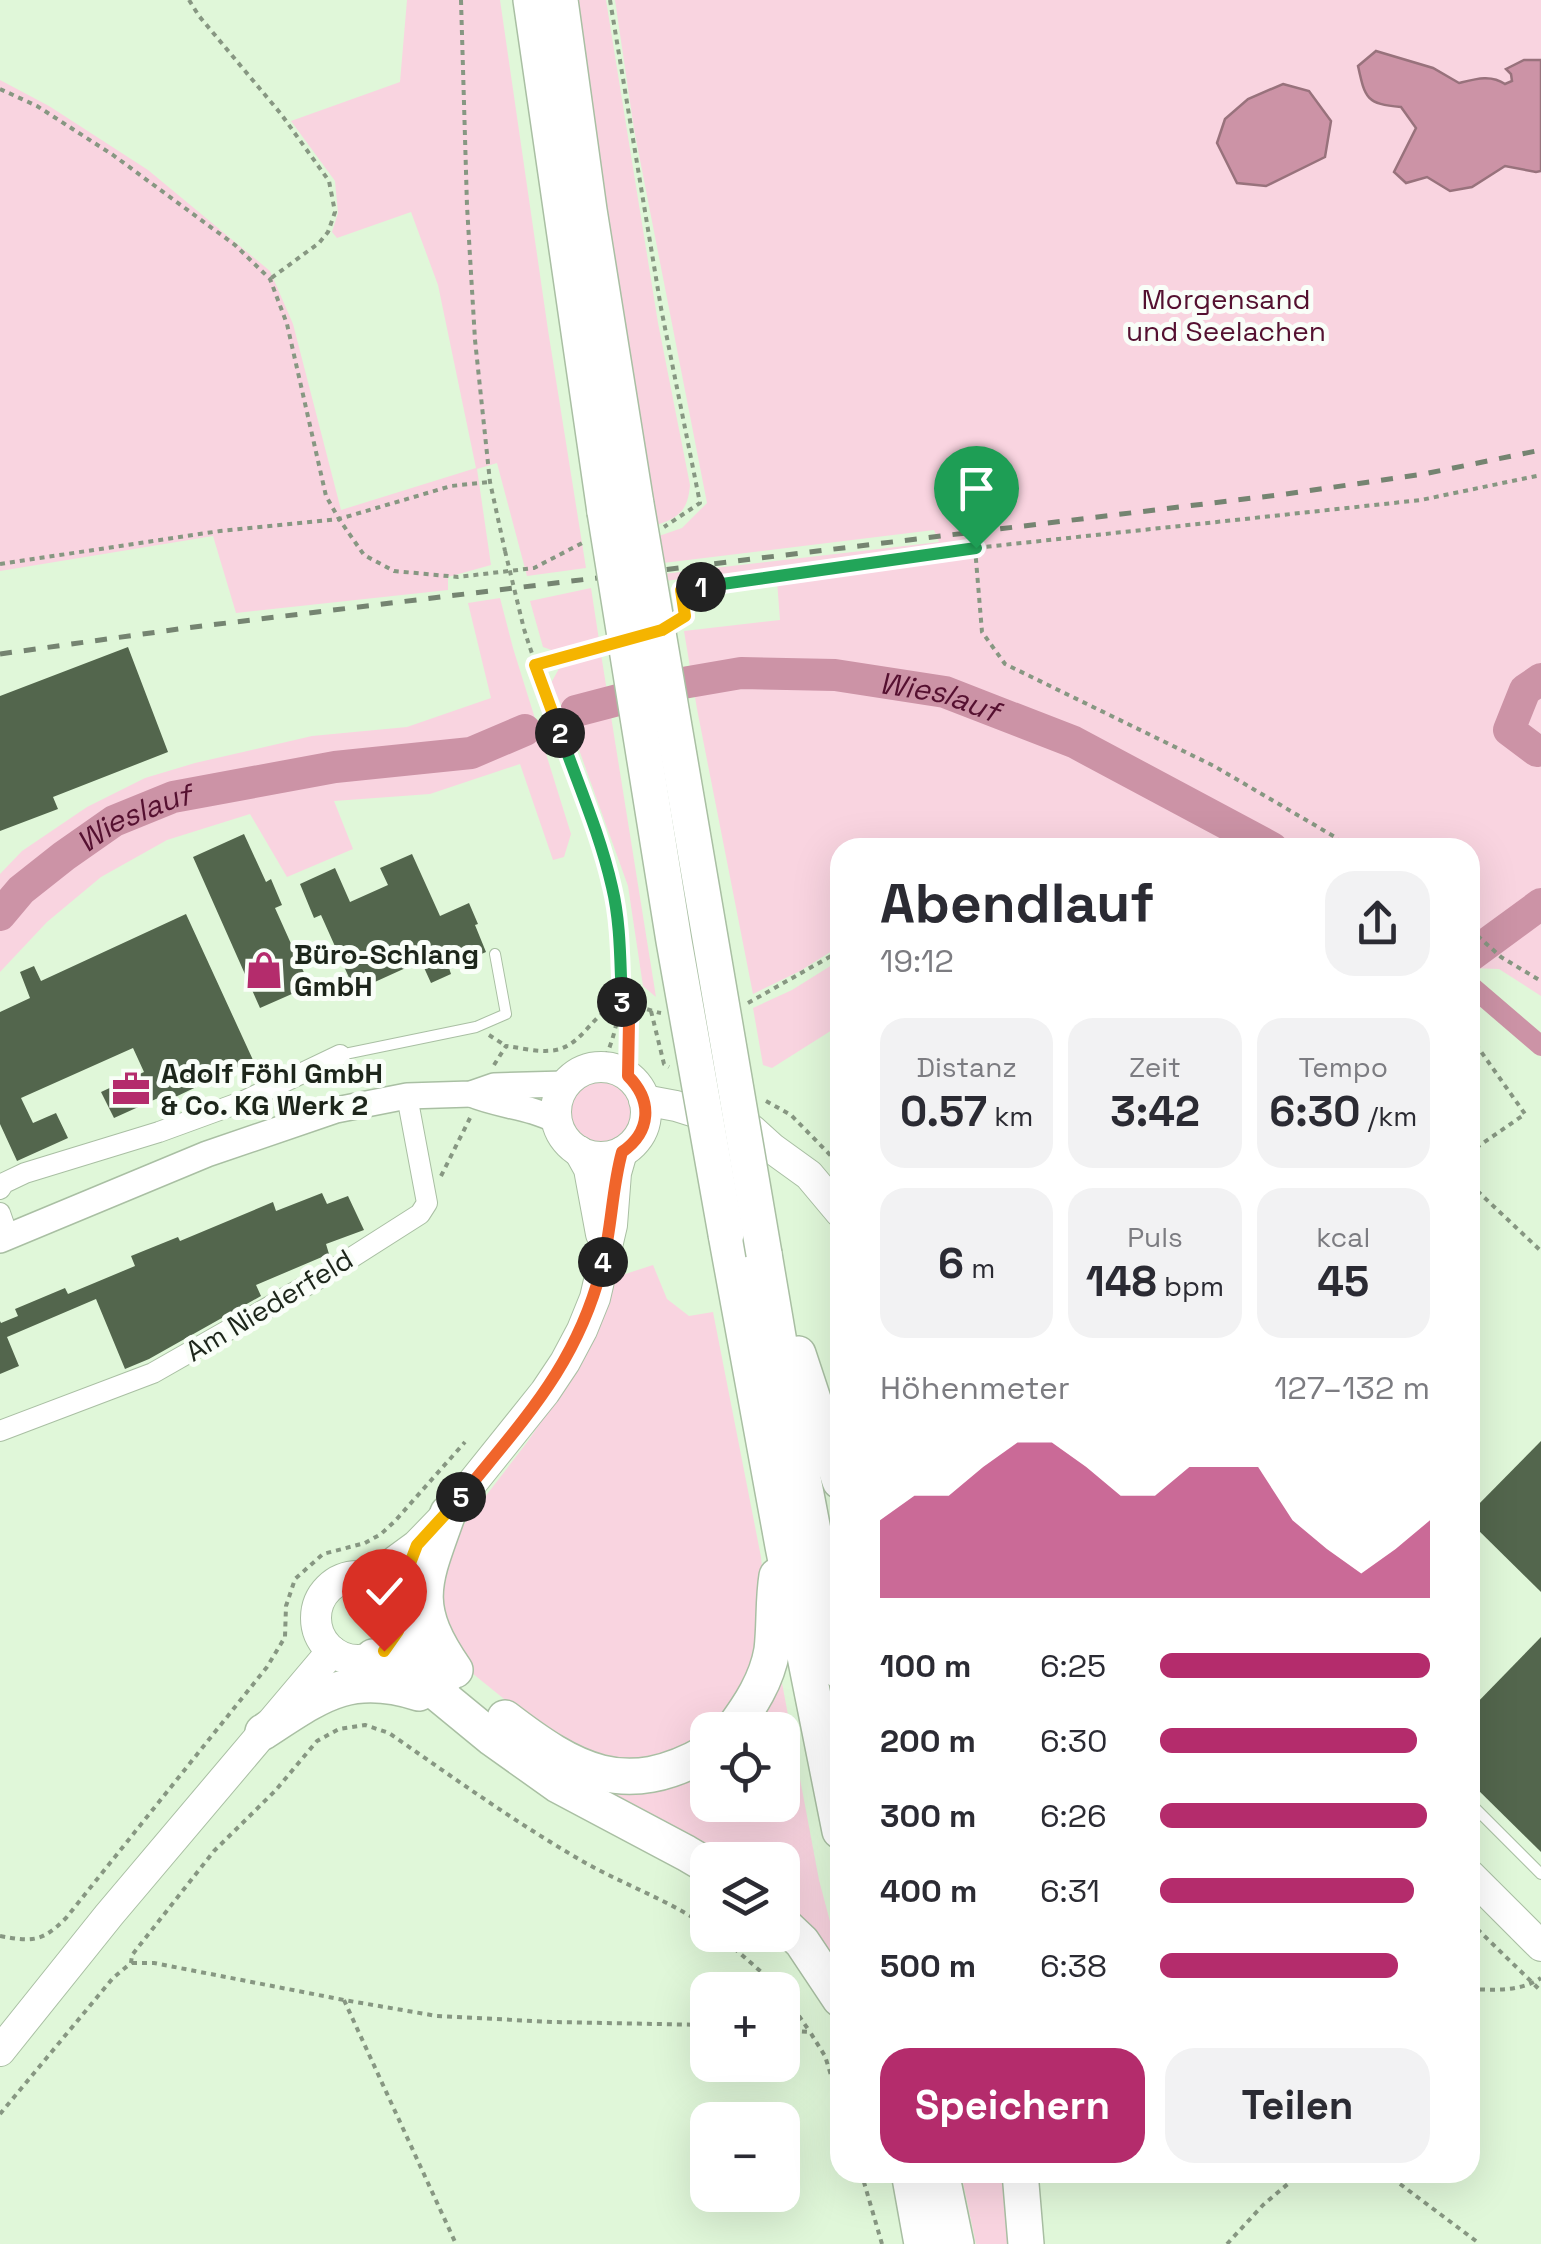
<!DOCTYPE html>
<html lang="de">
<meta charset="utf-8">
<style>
body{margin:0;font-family:"Space Grotesk",sans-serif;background:#f2f2f3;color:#2b2b33;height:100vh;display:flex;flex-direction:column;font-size:38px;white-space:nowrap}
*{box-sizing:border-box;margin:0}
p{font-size:32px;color:#7c7c81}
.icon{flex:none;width:55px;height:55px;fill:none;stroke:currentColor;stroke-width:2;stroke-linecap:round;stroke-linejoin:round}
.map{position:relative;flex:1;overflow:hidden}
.panel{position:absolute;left:830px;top:838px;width:650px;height:1345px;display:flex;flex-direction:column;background:#fff;border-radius:30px;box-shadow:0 10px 40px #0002}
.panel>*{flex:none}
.fabs{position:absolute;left:690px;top:1712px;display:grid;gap:20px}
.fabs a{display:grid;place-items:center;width:110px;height:110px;border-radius:20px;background:#fff;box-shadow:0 10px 40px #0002;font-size:50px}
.pin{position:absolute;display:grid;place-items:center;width:85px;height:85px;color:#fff;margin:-102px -42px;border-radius:50% 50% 50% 0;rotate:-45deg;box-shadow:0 0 10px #0007}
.pin .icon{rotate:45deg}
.km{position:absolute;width:50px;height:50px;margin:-25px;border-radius:50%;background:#222;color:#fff;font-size:28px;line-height:50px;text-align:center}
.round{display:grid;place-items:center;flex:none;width:105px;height:105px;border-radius:30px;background:#f2f2f3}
.summary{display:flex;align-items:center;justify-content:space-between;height:170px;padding:0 50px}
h1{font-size:55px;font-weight:800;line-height:75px}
.metrics{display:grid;grid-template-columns:repeat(3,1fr);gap:15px;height:170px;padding:10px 50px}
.metrics div{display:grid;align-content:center;border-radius:25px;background:#f2f2f3;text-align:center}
.metrics b{font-size:42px;font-weight:800}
.metrics small{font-size:28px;font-weight:400}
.metrics p{font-size:28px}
.chart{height:280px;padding:20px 50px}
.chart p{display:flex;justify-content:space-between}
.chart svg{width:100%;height:180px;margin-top:10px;fill:#b42c6c;opacity:.7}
.primary-button{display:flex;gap:20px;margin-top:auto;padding:20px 50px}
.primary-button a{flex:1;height:115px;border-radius:30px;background:#b42c6c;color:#fff;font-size:40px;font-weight:800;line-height:115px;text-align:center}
.primary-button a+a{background:#f2f2f3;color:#2b2b33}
ul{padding:0 50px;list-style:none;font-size:32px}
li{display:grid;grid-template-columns:160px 120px 1fr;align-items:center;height:75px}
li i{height:25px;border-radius:12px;background:#b42c6c}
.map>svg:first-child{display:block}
.green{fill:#f9d4e0}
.water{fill:#cc93a6;stroke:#98727c;stroke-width:2.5}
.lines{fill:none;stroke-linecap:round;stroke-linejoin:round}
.canal{stroke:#cc93a6;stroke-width:20}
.river{stroke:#cc93a6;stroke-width:32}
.building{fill:#53664d}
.service-casing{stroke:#a9bfa3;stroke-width:12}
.minor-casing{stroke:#a9bfa3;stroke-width:22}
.tertiary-casing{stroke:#a9bfa3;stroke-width:28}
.secondary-casing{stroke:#a9bfa3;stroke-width:32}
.trunk-casing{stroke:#a9bfa3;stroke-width:38}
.path{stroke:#879782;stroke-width:4;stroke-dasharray:5 5;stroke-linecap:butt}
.service{stroke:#fff;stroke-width:10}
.minor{stroke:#fff;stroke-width:20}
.tertiary{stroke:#fff;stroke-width:25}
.secondary{stroke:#fff;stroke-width:30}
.trunk{stroke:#fff;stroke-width:35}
.rail{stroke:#758471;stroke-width:5;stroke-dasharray:12 12;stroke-linecap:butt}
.trunk-bridge-casing{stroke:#a9bfa3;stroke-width:38;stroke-linecap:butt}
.path-bridge{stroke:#879782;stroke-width:4;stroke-dasharray:5 5;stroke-linecap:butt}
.trunk-bridge{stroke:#fff;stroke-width:35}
.split-1-casing{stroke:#fff;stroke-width:20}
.split-2-casing{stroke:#fff;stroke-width:20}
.split-3-casing{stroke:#fff;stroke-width:20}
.split-4-casing{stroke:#fff;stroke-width:20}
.split-5-casing{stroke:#fff;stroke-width:20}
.split-6-casing{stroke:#fff;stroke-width:20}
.split-1{stroke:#22a559;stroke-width:12}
.split-2{stroke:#f5b400;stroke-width:12}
.split-3{stroke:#22a559;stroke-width:12}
.split-4{stroke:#f0652b;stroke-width:12}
.split-5{stroke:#f0652b;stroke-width:12}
.split-6{stroke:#f5b400;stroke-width:12}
.labels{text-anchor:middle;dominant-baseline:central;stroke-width:10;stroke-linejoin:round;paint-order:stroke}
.park-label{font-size:28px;fill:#541030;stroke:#f9fef8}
.poi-label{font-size:28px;font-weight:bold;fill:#1d261b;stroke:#f9fef8;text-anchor:start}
.street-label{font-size:28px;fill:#1d261b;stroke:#f9fef8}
.water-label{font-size:30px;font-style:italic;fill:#551030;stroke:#f9fef8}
</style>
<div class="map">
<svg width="1541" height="2244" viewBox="0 0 1541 2244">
<rect width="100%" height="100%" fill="#e0f7d9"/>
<g class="green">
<polygon points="407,0 500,0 548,330 586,568 527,576 497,463 477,469 491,565 448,577 448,590 236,613 213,536 0,571 0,80 49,106 148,170 270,271 293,324 341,510 476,468 438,285 411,212 337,238 332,232 338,213 335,181 291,121 400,82"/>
<path d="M572,0H606L658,323L690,485C688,509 680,518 656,525Z"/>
<polygon points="615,0 1541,0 1541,996 1499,969 1470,968 1470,848 840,848 840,946 800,971 753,994 697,709 684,631 780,620 777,581 944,557 941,549 664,581 663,574 939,542 934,530 663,563 659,536 682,528 707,503 634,129"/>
<polygon points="591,588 599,640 557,652 543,647 530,601"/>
<polygon points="500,598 513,648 571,834 564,857 553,860 520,764 430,794 334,801 353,849 287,877 250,814 167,840 101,877 47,922 0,972 0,874 22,851 87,807 145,778 195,763 312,736 407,727 491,698 468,603"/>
<polygon points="601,654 656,997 643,986 628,886 568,719 551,683 560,667"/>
<polygon points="840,960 840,1025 772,1068 763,1065 753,1008 792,990"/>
<circle cx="600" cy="1111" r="34"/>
<polygon points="653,1265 667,1299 689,1316 713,1312 761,1557 764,1586 754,1671 716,1730 708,1730 707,1737 632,1767 572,1747 509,1703 472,1673 445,1645 437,1569 448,1545 528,1441 567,1383 613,1278"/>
<polygon points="779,1667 819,1880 840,1959 840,1982 783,1904 782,1860 728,1860 614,1795 566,1774 707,1760 708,1805 782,1805 782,1730 741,1730"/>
<polygon points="961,2173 1002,2173 1009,2244 976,2244"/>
</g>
<g class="water">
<path d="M1376,51L1433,68L1459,83C1475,79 1491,74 1505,84L1512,81L1511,74L1506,69L1524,60H1541V171L1536,172L1505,166L1472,187L1450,191L1427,177L1406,183L1394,172L1416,128L1401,107C1366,104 1365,98 1358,66Z"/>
<polygon points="1283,84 1309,91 1331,121 1325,157 1266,186 1237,183 1217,143 1225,119 1248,99"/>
</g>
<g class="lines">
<polyline class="canal" points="1470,985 1541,1046"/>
<g class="river">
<polyline points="1541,679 1525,690 1509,730 1537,751 1541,750"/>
<path id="s1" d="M576,711L683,683L741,673L835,675L945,692L1074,742L1272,848"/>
<path id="s2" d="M0,915L21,890L64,856L114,821L173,797L335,767L471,753L525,730"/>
<polyline points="1470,956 1541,904"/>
</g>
</g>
<g class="building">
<polygon points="128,647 168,752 53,797 58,809 0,831 0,696"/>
<polygon points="244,834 266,882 271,879 282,905 275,908 310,986 260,1008 193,857"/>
<polygon points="412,854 440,916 469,903 478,924 475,925 486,952 449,968 451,974 431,983 421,961 355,991 321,915 314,918 300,884 335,868 350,902 388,885 380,868"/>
<polygon points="186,914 253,1060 169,1100 167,1094 114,1118 101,1092 144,1072 133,1048 21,1098 33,1123 56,1113 68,1138 17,1161 0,1124 0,1012 30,998 20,972 34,966 41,981"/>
<polygon points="322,1193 327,1204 348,1196 364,1230 326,1244 329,1254 256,1285 261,1296 149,1359 125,1369 96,1299 7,1337 19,1366 0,1374 0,1321 1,1323 18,1316 15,1309 65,1288 68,1294 135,1266 131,1256 178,1237 180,1241 273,1202 276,1211"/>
<polygon points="1541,1441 1541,1592 1470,1522 1470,1513"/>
<polygon points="1541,1637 1541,1852 1470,1782 1470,1710"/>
</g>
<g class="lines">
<g class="service-casing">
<g id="service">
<polyline points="682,885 706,1017"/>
<polyline points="340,1055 476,1027 506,1014 495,954"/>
<polyline points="1470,1803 1541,1874"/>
</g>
</g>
<g class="minor-casing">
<g id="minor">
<polyline points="0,1189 4,1183 25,1173 159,1132 244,1101 340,1055"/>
<polyline points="0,1213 8,1236"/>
<polyline points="0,1431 153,1373 318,1279 420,1214 427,1203 407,1096"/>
</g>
</g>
<g class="tertiary-casing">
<g id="tertiary">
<path d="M471,1094C499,1106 530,1106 557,1121"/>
<polyline points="0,1240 207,1154 336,1110 407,1096 471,1094 494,1086 565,1084"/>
</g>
</g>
<g class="secondary-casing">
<g id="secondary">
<circle cx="601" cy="1112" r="45"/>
<polyline points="644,1100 676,1106 752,1130 773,1149 809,1175 840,1212"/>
<polyline points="579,1151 589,1169 601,1234"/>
<circle cx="358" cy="1618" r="42"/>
<polyline points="372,1578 417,1545 448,1513 545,1392 565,1362 582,1330 595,1298 612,1225 616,1173 622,1152"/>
<polyline points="1470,1875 1541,1946"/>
<polyline points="0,2051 109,1915 332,1651"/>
</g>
</g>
<g class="trunk-casing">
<g id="trunk">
<polyline points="531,0 605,512"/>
<polyline points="560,0 589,210 636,504"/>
<polyline points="726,1234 783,1546 840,1831"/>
<polyline points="764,1254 795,1437 840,1671"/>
<polyline points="798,1354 840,1481"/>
<path d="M448,1513C423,1583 410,1605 455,1670"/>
<polyline points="398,1631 422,1658 447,1675"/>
<polyline points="373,1657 419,1678 492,1738 558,1785 686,1853 708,1866"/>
<path d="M505,1718C574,1771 625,1800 708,1752"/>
<path d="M732,1730C750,1706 767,1680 772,1650C775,1625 773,1600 777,1576"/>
<path d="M263,1732C320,1695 349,1671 419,1693"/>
<polyline points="782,1923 802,1942 840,1999"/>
<polyline points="909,2172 922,2244"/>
<polyline points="941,2172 956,2244"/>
<polyline points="1020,2172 1026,2244"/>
</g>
</g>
<g class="path">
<polyline points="189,0 199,16 281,114 329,181 335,212 328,232 319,243 270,279"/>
<polyline points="461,0 467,206 475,340 490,482 505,551"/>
<polyline points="610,0 661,308 700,503 664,527"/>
<polyline points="0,89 37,106 113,155 235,245 270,279 287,324 326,496 339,519 364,555 394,571 458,577 534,568 586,541"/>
<polyline points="975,548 982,632 1005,664 1214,766 1335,837 1348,848"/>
<polyline points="0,564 220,531 339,519 451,486 490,482"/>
<polyline points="681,618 685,617 681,590 975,548 1421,500 1541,475"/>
<path d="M524,629C562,753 665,942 601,1067"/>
<polyline points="535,665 602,647"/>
<polyline points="1470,929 1501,957 1541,981"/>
<polyline points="748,1003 840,951"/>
<polyline points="622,1004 629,1021 628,1076"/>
<polyline points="651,1011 664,1064 669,1067"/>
<polyline points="489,1035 506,1046"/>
<polyline points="1470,1036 1525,1114 1470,1152"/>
<path d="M494,1065L506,1046C523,1048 543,1054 560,1049C586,1041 596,1006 623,1005C635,1004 650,1011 661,1013"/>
<polyline points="766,1101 791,1115 840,1165"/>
<polyline points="441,1176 470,1118"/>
<polyline points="1470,1184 1541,1251"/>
<polyline points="1470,1922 1541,1991"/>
<polyline points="719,1935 782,1990"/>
<path d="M0,1936C33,1942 42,1942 66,1918L267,1667L285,1637L286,1606L295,1579L323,1554L365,1543L381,1534L395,1521L465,1442"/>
<polyline points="132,1963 154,1963 344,2000 437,2016 553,2022 708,2025"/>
<path d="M1470,1989C1494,1990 1520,1992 1541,1978"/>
<polyline points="782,1991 810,2032"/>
<polyline points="344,2000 456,2244"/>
<polyline points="782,2030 810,2032 825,2056 840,2104"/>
<path d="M0,2114L113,1978L131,1963L132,1955L214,1851L275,1791L317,1741L339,1729L365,1725L389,1733C451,1776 512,1820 577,1858C619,1883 667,1899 708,1927"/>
<polyline points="861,2172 882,2244"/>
<polyline points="1384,2172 1480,2244"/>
<polyline points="1227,2244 1263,2205 1302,2172"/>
</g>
<use href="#service" class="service"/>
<use href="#minor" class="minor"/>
<use href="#tertiary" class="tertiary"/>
<use href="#secondary" class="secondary"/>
<use href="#trunk" class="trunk"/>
<polyline class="rail" points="0,654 186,628 1286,494 1424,474 1541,450"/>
<g class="trunk-bridge-casing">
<g id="trunk-bridge">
<polyline points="636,504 764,1254"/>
<polyline points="605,512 674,941 726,1234"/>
</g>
</g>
<polyline class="path-bridge" points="505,551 524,629"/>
<use href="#trunk-bridge" class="trunk-bridge"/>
</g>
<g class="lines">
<g class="split-1-casing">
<polyline id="split-1" points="701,587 976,548"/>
</g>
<g class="split-2-casing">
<polyline id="split-2" points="560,733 535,665 662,630 685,616 681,590 701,587"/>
</g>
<g class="split-3-casing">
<path id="split-3" d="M560,733C578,784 600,834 612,887C621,924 620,964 622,1002"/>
</g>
<g class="split-4-casing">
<path id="split-4" d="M603,1262C612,1225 612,1188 622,1152C651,1132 653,1101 628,1076L629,1021L622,1002"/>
</g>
<g class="split-5-casing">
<path id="split-5" d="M461,1497C524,1419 579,1363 603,1262"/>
</g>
<g class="split-6-casing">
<polyline id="split-6" points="384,1651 398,1631 399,1610 396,1600 417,1545 461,1497"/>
</g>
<use href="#split-1" class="split-1"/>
<use href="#split-2" class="split-2"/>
<use href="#split-3" class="split-3"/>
<use href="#split-4" class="split-4"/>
<use href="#split-5" class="split-5"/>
<use href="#split-6" class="split-6"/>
</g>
<defs>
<g id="shop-bare" transform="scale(3)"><path d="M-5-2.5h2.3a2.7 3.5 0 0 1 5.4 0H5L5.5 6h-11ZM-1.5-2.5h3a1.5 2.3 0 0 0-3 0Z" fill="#b42c6c" stroke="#f9fef8" stroke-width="2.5" paint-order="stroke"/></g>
<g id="office-bare" transform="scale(3)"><path d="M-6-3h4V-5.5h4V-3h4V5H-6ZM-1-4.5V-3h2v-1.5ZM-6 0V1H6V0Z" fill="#b42c6c" stroke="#f9fef8" stroke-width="2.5" paint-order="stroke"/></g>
</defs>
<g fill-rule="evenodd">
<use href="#shop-bare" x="264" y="970"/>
<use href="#office-bare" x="131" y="1089"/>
</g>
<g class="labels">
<g class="park-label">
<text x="1226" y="299">Morgensand<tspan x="1226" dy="32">und Seelachen</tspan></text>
</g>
<g class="poi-label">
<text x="294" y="954">Büro-Schlang<tspan x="294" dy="32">GmbH</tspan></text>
<text x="161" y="1073">Adolf Föhl GmbH<tspan x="161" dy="32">&amp; Co. KG Werk 2</tspan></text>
</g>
<g class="street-label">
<text transform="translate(269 1305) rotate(-31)">Am Niederfeld</text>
</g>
<g class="water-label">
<text stroke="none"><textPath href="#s1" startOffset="370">Wieslauf</textPath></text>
<text stroke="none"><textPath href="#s2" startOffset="168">Wieslauf</textPath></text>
</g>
</g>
</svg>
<div class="fabs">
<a><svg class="icon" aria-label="locate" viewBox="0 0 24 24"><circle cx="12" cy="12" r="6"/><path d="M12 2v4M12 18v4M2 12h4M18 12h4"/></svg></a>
<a><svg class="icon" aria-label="layers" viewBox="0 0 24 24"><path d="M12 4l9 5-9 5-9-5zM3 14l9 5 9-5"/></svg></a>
<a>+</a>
<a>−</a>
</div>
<div class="pin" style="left:976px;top:548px;background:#1e9e55"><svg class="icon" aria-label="arrive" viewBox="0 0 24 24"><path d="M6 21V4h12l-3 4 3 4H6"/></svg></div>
<div class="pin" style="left:384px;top:1651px;background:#d93025"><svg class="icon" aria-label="check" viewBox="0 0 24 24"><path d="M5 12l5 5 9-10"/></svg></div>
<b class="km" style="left:701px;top:587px">1</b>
<b class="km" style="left:560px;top:733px">2</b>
<b class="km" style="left:622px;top:1002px">3</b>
<b class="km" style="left:603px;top:1262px">4</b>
<b class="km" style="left:461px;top:1497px">5</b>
<section class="panel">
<div class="summary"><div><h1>Abendlauf</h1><p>19:12</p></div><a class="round"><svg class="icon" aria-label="share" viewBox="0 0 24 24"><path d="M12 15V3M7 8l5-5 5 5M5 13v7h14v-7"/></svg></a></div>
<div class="metrics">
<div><p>Distanz</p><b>0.57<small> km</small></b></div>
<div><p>Zeit</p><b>3:42</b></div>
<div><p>Tempo</p><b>6:30<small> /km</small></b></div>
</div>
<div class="metrics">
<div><b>6<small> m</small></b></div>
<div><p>Puls</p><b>148<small> bpm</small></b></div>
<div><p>kcal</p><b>45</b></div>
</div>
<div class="chart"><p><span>Höhenmeter</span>127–132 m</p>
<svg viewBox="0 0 160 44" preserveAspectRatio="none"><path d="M0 44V25L10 19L20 19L30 12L40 6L50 6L60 12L70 19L80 19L90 12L100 12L110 12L120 25L130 32L140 38L150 32L160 25V44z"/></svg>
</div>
<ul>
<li><b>100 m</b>6:25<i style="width:100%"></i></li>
<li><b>200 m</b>6:30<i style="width:95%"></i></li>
<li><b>300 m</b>6:26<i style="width:99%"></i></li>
<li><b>400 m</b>6:31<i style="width:94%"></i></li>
<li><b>500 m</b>6:38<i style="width:88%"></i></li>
</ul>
<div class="primary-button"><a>Speichern</a><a>Teilen</a></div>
</section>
</div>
